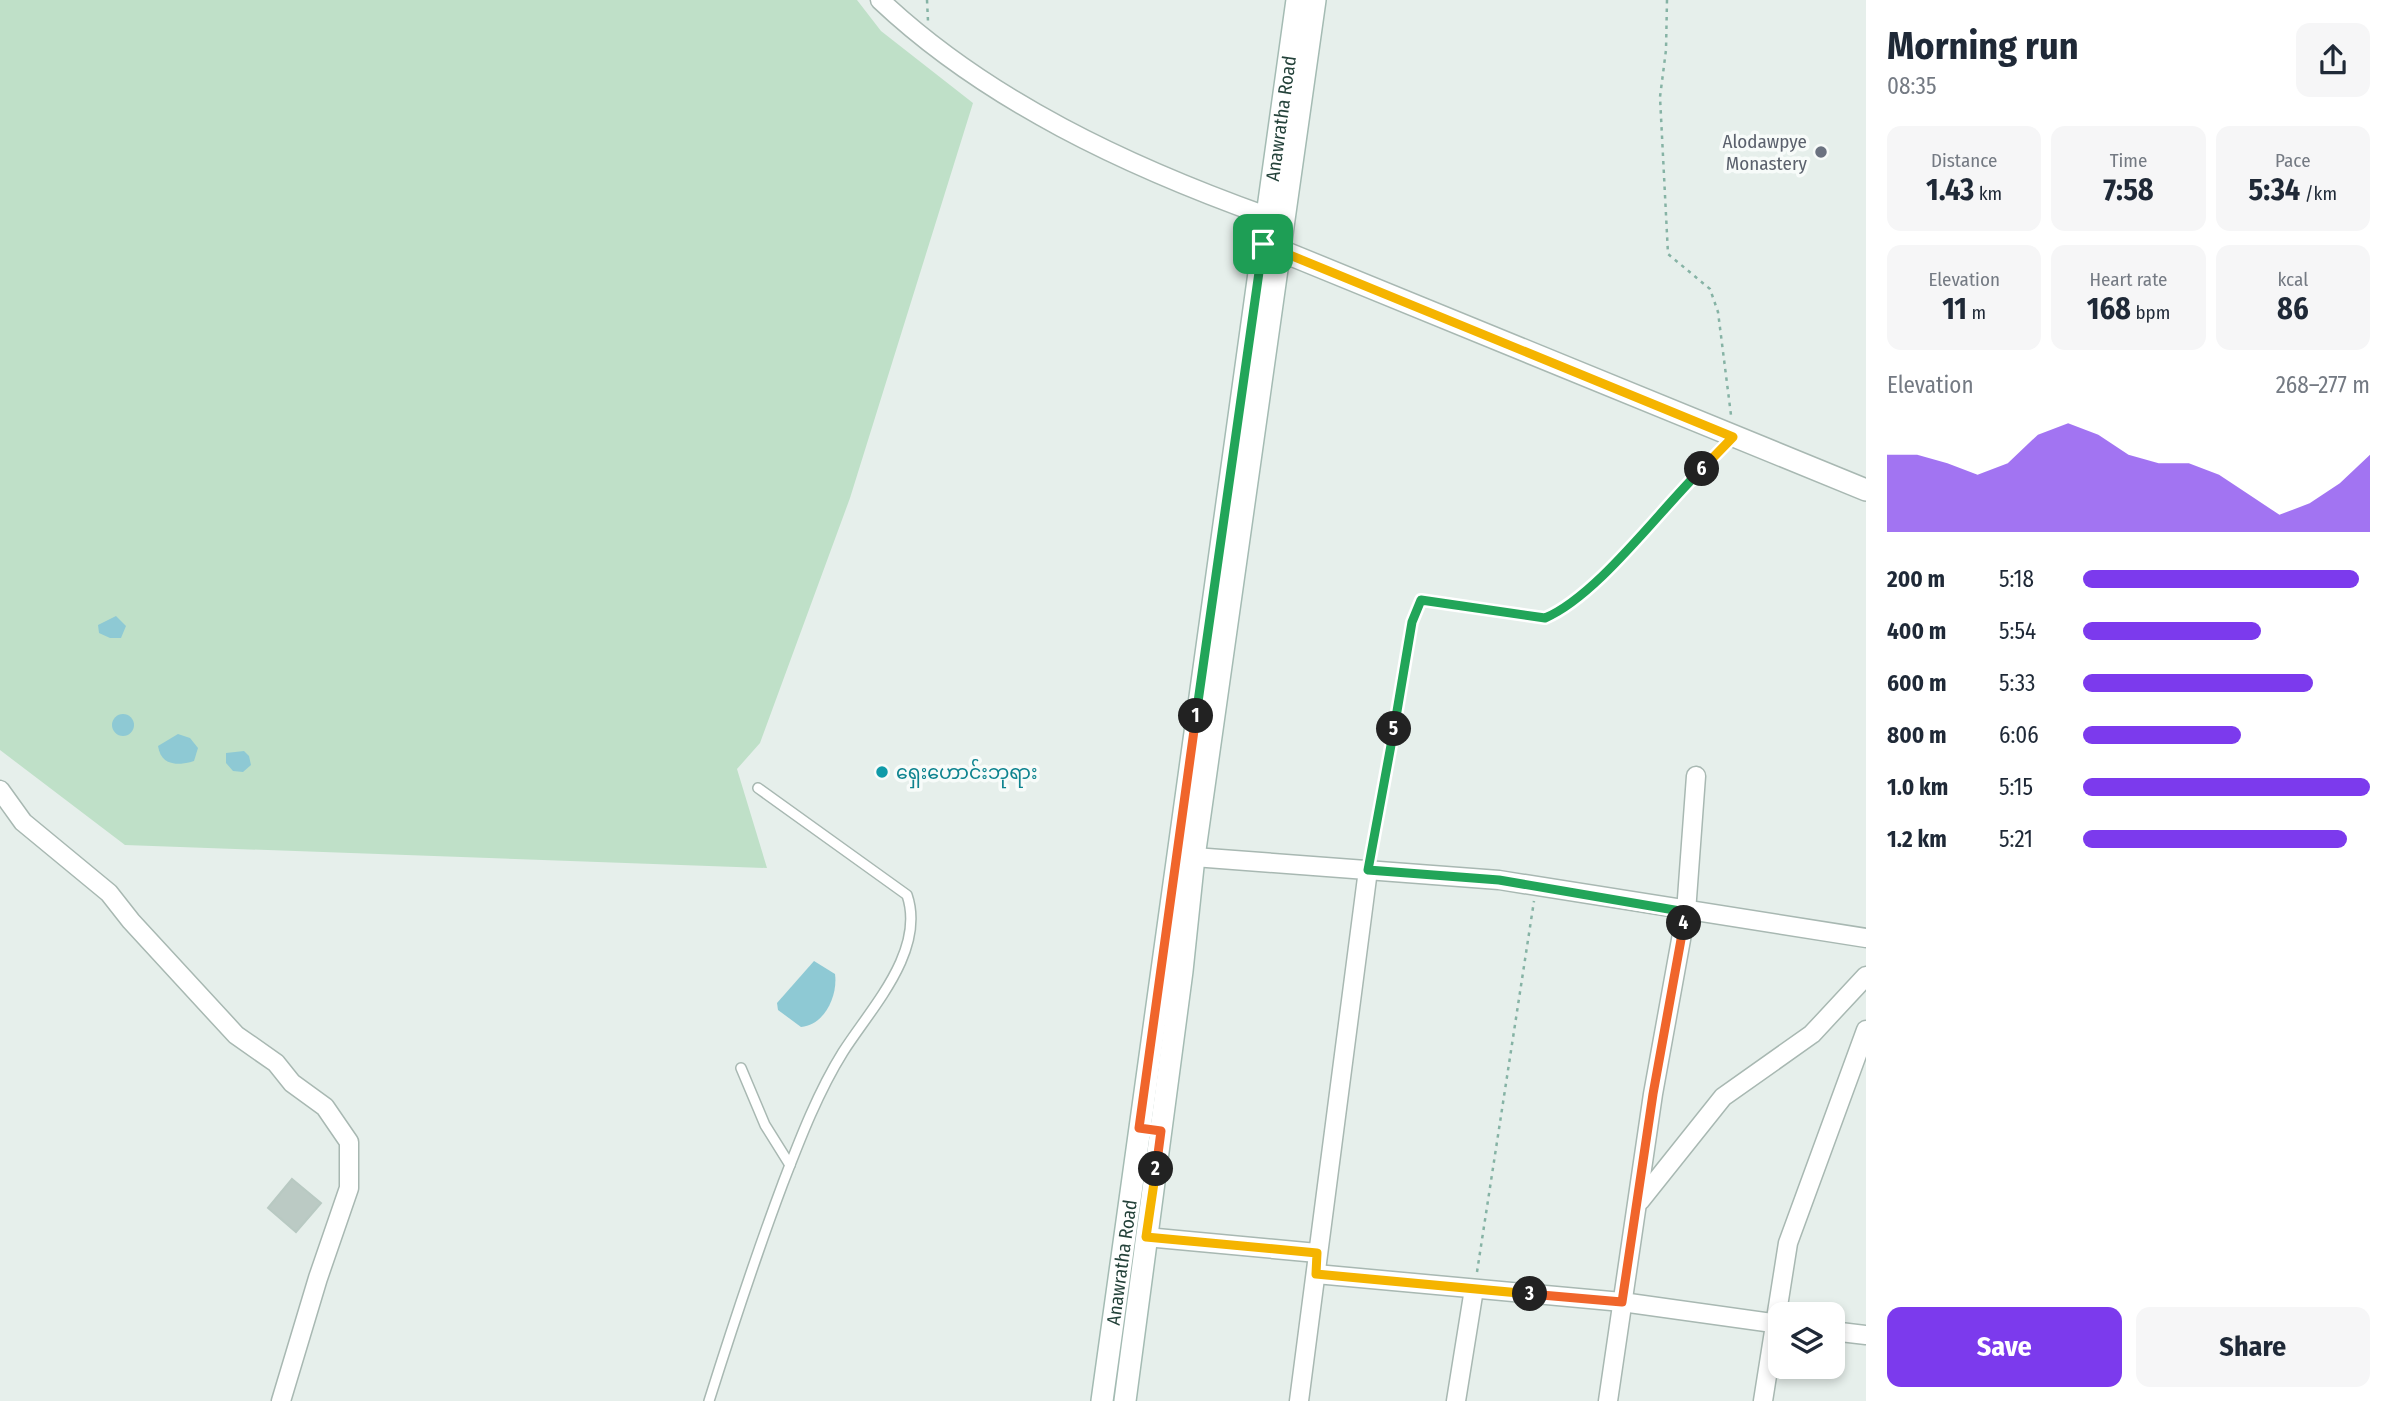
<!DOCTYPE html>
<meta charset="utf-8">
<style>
body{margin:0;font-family:"Fira Sans Condensed","Noto Sans Myanmar",sans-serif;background:#f6f6f7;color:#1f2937;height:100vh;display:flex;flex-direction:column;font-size:26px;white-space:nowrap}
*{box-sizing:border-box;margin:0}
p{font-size:23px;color:#747a83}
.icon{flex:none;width:38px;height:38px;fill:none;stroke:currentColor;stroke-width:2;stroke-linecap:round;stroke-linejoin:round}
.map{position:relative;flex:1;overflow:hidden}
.details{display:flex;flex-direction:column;background:#fff;width:525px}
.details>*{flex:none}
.buttons{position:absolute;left:1768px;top:1302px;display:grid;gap:14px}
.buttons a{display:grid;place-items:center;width:77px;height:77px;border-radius:14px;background:#fff;box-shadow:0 4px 10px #0003;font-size:35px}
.pin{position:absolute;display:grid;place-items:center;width:60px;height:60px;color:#fff;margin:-30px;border-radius:14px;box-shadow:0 4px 10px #0006}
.km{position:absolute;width:35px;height:35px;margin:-18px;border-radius:50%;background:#222;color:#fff;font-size:19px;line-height:35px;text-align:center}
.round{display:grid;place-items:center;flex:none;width:74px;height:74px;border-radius:14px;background:#f6f6f7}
.summary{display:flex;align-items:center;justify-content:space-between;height:119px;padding:0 21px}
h1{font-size:38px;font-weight:700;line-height:52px}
.stats{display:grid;grid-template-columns:repeat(3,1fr);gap:10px;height:119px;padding:7px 21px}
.stats div{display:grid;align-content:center;border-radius:14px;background:#f6f6f7;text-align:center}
.stats b{font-size:30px;font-weight:700}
.stats small{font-size:19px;font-weight:400}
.stats p{font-size:19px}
.chart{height:196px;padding:14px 21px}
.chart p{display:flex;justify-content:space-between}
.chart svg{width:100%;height:126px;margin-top:7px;fill:#7c3aed;opacity:.7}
.action{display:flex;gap:14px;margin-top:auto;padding:14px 21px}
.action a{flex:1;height:80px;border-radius:14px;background:#7c3aed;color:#fff;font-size:28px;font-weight:700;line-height:80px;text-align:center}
.action a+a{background:#f6f6f7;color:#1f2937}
ul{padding:0 21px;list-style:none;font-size:23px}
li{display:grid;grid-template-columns:112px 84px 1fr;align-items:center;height:52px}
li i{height:18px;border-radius:9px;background:#7c3aed}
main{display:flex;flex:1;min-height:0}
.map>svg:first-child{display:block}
.green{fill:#bfe0c8}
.water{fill:#8ec9d4}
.building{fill:#bbcac4;stroke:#b8c9c2;stroke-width:2}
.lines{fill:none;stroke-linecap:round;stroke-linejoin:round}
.service-casing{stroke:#a8b8b2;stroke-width:12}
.minor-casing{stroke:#a8b8b2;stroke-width:21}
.tertiary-casing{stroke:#a8b8b2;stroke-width:24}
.secondary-casing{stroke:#a4bbb3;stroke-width:24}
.path{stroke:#86b3a5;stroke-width:2.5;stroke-dasharray:3.5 5;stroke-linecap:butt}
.service{stroke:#fff;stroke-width:9}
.minor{stroke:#fff;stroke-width:18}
.tertiary{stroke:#fff;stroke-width:21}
.secondary{stroke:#fff;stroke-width:21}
.split-1-casing{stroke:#fff;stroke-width:14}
.split-2-casing{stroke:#fff;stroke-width:14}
.split-3-casing{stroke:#fff;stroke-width:14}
.split-4-casing{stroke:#fff;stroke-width:14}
.split-5-casing{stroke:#fff;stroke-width:14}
.split-6-casing{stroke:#fff;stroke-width:14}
.split-7-casing{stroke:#fff;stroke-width:14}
.split-1{stroke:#22a559;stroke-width:9}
.split-2{stroke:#f0652b;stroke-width:9}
.split-3{stroke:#f5b400;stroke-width:9}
.split-4{stroke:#f0652b;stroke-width:9}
.split-5{stroke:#22a559;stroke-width:9}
.split-6{stroke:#22a559;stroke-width:9}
.split-7{stroke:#f5b400;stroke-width:9}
.worship-dot{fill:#6b7280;stroke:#f7fbf9;stroke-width:2.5}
.culture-dot{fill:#0f9aa8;stroke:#f7fbf9;stroke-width:2.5}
.labels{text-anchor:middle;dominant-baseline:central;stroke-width:7;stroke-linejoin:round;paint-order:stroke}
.street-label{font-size:19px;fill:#24423a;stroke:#f7fbf9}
.worship-label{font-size:19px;fill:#5b616d;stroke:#f7fbf9;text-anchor:end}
.culture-label{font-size:19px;fill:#0d838f;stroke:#f7fbf9;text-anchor:start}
</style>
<main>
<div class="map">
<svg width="1866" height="1401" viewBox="0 0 1866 1401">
<rect width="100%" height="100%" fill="#e6efeb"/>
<polygon class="green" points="0,0 857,0 881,31 973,103 850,498 760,743 737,769 767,868 125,845 0,750"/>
<g class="water">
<polygon points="116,616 126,626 121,638 110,638 99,633 98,625"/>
<circle cx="123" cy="725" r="11"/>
<path d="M178,734L190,738L198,748L194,761C178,766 161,766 158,746Z"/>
<polygon points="244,751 249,756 251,765 243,772 233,771 226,763 226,753"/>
<path d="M814,961L835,974C838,995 825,1025 801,1027L778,1010L777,1003Z"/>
</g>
<polygon class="building" points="292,1179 321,1203 296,1232 268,1208"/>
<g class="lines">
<g class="service-casing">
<g id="service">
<polyline points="741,1068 765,1125 790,1165"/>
<path d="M709,1401C732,1328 756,1255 783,1183C800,1139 818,1092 843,1052C871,1008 926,951 907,895L758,788"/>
</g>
</g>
<g class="minor-casing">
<g id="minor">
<path d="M880,0C987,101 1129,167 1266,216"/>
<polyline points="0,790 23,822 109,893 131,921 236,1035 276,1063 292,1083 325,1107 349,1142 349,1188 318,1278 281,1401"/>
<polyline points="1194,857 1499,880 1866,938"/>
<polyline points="1640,1201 1723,1097 1812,1034 1866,976"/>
<polyline points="1146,1237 1317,1253"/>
<polyline points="1316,1274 1622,1302 1780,1324"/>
<polyline points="1832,1331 1866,1335"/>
<polyline points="1299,1401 1368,870"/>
<polyline points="1456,1401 1474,1289"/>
<polyline points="1608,1401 1653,1094 1686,912 1696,776"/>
<polyline points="1763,1401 1788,1243 1866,1030"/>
</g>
</g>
<g class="tertiary-casing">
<polyline id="tertiary" points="1279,250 1866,490"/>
</g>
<g class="secondary-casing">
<g id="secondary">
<path id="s1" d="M1102,1401L1297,0"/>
<polyline points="1125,1401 1182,971 1194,857 1315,0"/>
</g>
</g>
<g class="path">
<polyline points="927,0 928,21"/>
<polyline points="1667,0 1666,50 1660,97 1668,254 1710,289 1718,312 1731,415"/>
<polyline points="1371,855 1412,622 1416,606 1424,599 1438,601 1545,618 1571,604 1592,585 1720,451"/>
<polyline points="1477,1272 1534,901"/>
</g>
<use href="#service" class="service"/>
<use href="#minor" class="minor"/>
<use href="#tertiary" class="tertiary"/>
<use href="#secondary" class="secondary"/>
</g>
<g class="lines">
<g class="split-1-casing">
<polyline id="split-1" points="1196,716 1263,244"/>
</g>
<g class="split-2-casing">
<polyline id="split-2" points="1156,1169 1161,1131 1139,1128 1196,716"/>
</g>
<g class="split-3-casing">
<polyline id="split-3" points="1156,1169 1146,1237 1317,1253 1316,1274 1530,1294"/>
</g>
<g class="split-4-casing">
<polyline id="split-4" points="1530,1294 1622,1302 1653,1094 1684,923"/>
</g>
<g class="split-5-casing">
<polyline id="split-5" points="1394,729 1368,870 1499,880 1686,912 1684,923"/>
</g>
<g class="split-6-casing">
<path id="split-6" d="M1394,729L1412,622L1421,600L1545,618C1597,596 1659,511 1702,469"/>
</g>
<g class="split-7-casing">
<polyline id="split-7" points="1263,244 1733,437 1702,469"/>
</g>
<use href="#split-1" class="split-1"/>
<use href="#split-2" class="split-2"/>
<use href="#split-3" class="split-3"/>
<use href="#split-4" class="split-4"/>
<use href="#split-5" class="split-5"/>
<use href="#split-6" class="split-6"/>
<use href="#split-7" class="split-7"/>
</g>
<circle class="worship-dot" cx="1821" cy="152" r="7"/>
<circle class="culture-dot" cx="882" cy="772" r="7"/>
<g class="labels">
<g class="street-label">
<text stroke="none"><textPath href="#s1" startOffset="1295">Anawratha Road</textPath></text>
<text stroke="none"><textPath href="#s1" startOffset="140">Anawratha Road</textPath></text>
</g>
<g class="worship-label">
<text x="1807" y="141">Alodawpye<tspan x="1807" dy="22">Monastery</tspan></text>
</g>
<g class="culture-label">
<text x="896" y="772">ရှေးဟောင်းဘုရား</text>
</g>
</g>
</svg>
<div class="buttons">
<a><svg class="icon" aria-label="layers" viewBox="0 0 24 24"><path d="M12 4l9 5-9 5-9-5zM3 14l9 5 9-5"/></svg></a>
</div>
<div class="pin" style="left:1263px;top:244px;background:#1e9e55"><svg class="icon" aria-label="arrive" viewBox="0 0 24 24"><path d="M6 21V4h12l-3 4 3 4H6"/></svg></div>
<b class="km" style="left:1196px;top:716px">1</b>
<b class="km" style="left:1156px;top:1169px">2</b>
<b class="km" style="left:1530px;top:1294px">3</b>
<b class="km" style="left:1684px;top:923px">4</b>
<b class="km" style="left:1394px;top:729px">5</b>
<b class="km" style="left:1702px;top:469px">6</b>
</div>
<section class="details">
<div class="summary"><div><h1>Morning run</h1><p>08:35</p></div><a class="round"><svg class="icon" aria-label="share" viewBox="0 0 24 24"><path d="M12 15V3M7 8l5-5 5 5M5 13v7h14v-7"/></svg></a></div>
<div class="stats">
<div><p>Distance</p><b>1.43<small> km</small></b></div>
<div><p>Time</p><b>7:58</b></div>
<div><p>Pace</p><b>5:34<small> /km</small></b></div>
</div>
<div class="stats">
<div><p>Elevation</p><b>11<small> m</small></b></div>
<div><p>Heart rate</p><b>168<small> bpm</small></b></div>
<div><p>kcal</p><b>86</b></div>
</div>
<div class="chart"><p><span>Elevation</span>268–277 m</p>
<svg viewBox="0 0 160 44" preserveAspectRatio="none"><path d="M0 44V17L10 17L20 20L30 24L40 20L50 10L60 6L70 10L80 17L90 20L100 20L110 24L120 31L130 38L140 34L150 27L160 17V44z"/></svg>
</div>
<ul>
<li><b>200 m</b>5:18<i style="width:96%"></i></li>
<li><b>400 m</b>5:54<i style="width:62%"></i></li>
<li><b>600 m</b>5:33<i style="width:80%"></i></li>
<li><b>800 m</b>6:06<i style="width:55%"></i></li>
<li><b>1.0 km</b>5:15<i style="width:100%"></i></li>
<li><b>1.2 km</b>5:21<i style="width:92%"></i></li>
</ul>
<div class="action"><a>Save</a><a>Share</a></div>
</section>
</main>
